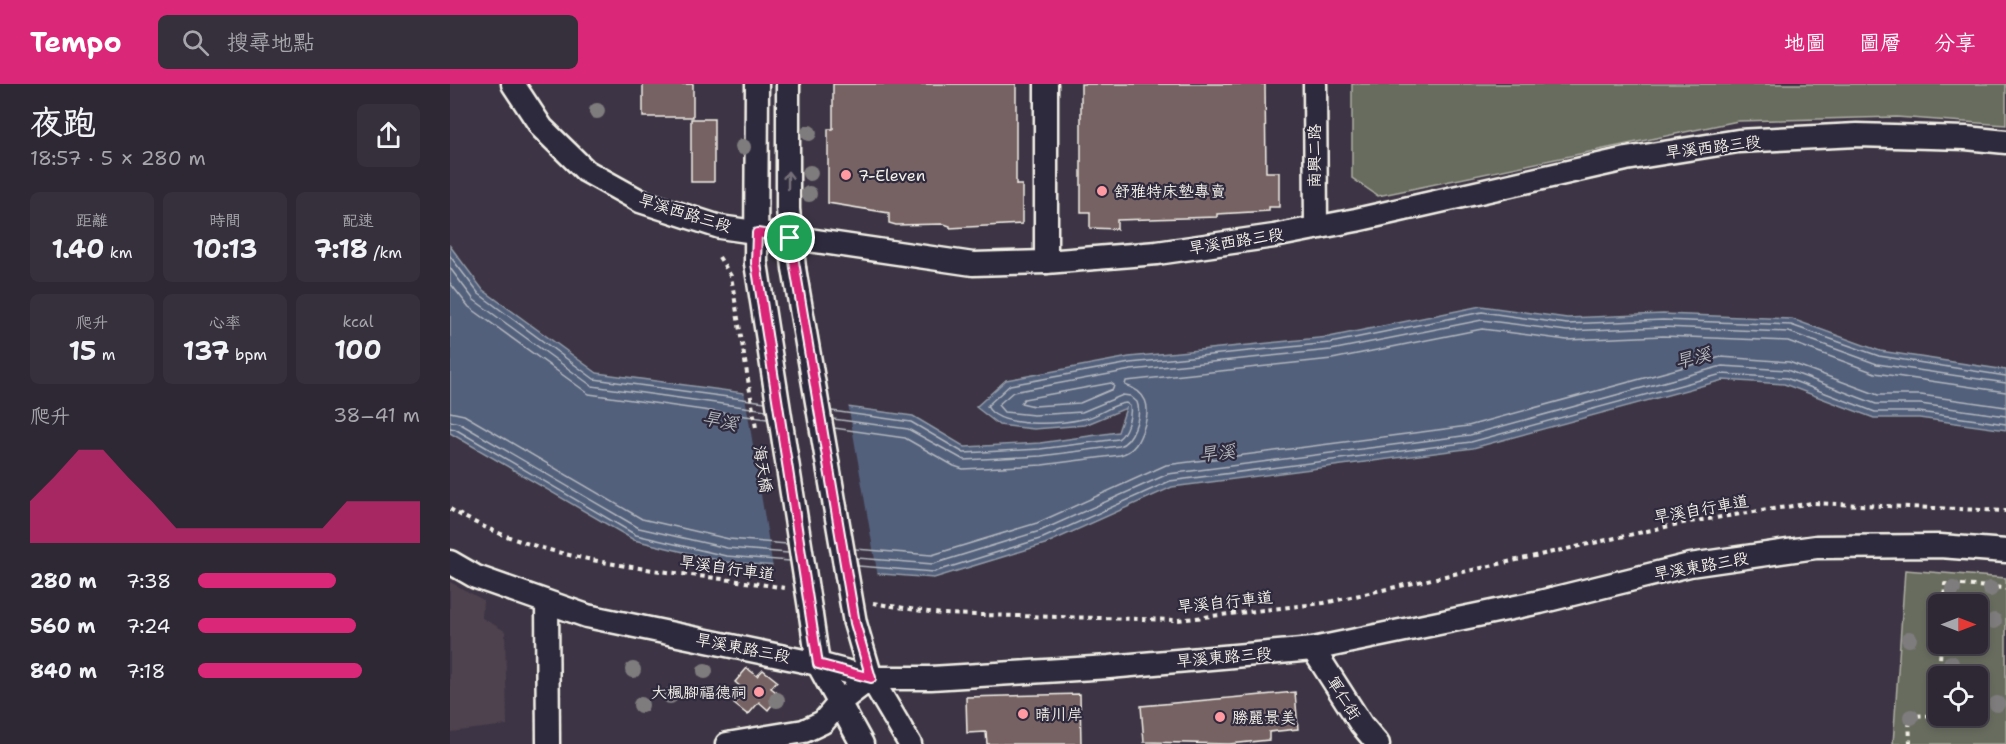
<!DOCTYPE html>
<html lang="zh-TW">
<meta charset="utf-8">
<style>
body{margin:0;font-family:"Shantell Sans","LXGW WenKai TC",sans-serif;background:#36303c;color:#f1f3f6;height:100vh;display:flex;flex-direction:column;font-size:22px;white-space:nowrap}
*{box-sizing:border-box;margin:0}
p{font-size:20px;color:#a7a6ac}
.icon{flex:none;width:33px;height:33px;fill:none;stroke:currentColor;stroke-width:2;stroke-linecap:round;stroke-linejoin:round}
.map{position:relative;flex:1;overflow:hidden}
.panel{display:flex;flex-direction:column;background:#2e2834;width:450px}
.panel>*{flex:none}
.needle{width:39px;rotate:90deg}
.tools{position:absolute;left:1478px;top:510px;display:grid;gap:12px}
.tools a{display:grid;place-items:center;width:60px;height:60px;border-radius:9px;background:#2e2834;box-shadow:0 3px 9px #0003,0 0 0 2px #49444f;font-size:30px}
.pin{position:absolute;display:grid;place-items:center;width:51px;height:51px;color:#fff;margin:-26px;border:3px solid #fff;border-radius:50%;box-shadow:0 2px 6px #0007}
.round{display:grid;place-items:center;flex:none;width:63px;height:63px;border-radius:9px;background:#36303c}
.overview{display:flex;align-items:center;justify-content:space-between;height:102px;padding:0 30px}
h1{font-size:33px;font-weight:700;line-height:45px}
.figures{display:grid;grid-template-columns:repeat(3,1fr);gap:9px;height:102px;padding:6px 30px}
.figures div{display:grid;align-content:center;border-radius:9px;background:#36303c;text-align:center}
.figures b{font-size:26px;font-weight:700}
.figures small{font-size:16px;font-weight:400}
.figures p{font-size:16px}
.chart{height:168px;padding:12px 30px}
.chart p{display:flex;justify-content:space-between}
.chart svg{width:100%;height:108px;margin-top:6px;fill:#db2777;opacity:.7}
ul{padding:0 30px;list-style:none;font-size:20px}
li{display:grid;grid-template-columns:96px 72px 1fr;align-items:center;height:45px}
li i{height:15px;border-radius:8px;background:#db2777}
header{display:flex;align-items:center;gap:36px;box-sizing:border-box;height:84px;padding:0 30px;background:#db2777;color:#fff}
header strong{font-size:28px}
nav{display:flex;gap:33px;margin-inline-start:auto;font-size:21px}
.search{width:420px;height:54px;background:#36303c;display:flex;align-items:center;gap:15px;box-sizing:border-box;padding:0 21px;border-radius:9px;color:#a7a6ac;font-size:22px}
main{display:flex;flex:1;min-height:0}
.map>svg:first-child{display:block}
.built{fill:#4e424e}
.green{fill:#676c5e;stroke:#aeaea3;stroke-width:1.5;fill-rule:evenodd}
.water{fill:#52617c;stroke:#939ba7;stroke-width:1.5}
.pier{fill:#3d3545}
.lines{fill:none;stroke-linecap:round;stroke-linejoin:round}
.shore{stroke:#b3b7bd;stroke-width:1.5}
.building{fill:#766263;stroke:#f4f1e8;stroke-width:1.5}
.minor-casing{stroke:#f4f1e8;stroke-width:27}
.path{stroke:#f4f1e8;stroke-width:4;stroke-dasharray:4.5 4.5;stroke-linecap:butt}
.minor{stroke:#2f2a3d;stroke-width:22}
.minor-bridge-casing{stroke:#f4f1e8;stroke-width:27;stroke-linecap:butt}
.path-bridge{stroke:#f4f1e8;stroke-width:4;stroke-dasharray:4.5 4.5;stroke-linecap:butt}
.minor-bridge{stroke:#2f2a3d;stroke-width:22}
.tree{fill:#7f7b7d}
.oneway{stroke:#747079}
.route-casing{stroke:#fff;stroke-width:12}
.route{stroke:#db2777;stroke-width:8}
.poi-dot{fill:#ff9aa2;stroke:#2f2a3d;stroke-width:2}
.labels{text-anchor:middle;dominant-baseline:central;stroke-width:4.5;stroke-linejoin:round;paint-order:stroke}
.street-label{font-size:16px;fill:#f4f1e8;stroke:#2f2a3d}
.poi-label{font-size:16px;fill:#f4f1e8;stroke:#2f2a3d;text-anchor:start}
.water-label{font-size:18px;font-style:italic;fill:#b3b7bd;stroke:#2f2a3d}
</style>
<header>
<strong>Tempo</strong>
<div class="search"><svg class="icon" aria-label="search" viewBox="0 0 24 24"><circle cx="10" cy="10" r="6"/><path d="M15 15l6 6"/></svg>搜尋地點</div>
<nav><a>地圖</a><a>圖層</a><a>分享</a></nav>
</header>
<main>
<section class="panel">
<div class="overview"><div><h1>夜跑</h1><p>18:57 · 5 × 280 m</p></div><a class="round"><svg class="icon" aria-label="share" viewBox="0 0 24 24"><path d="M12 15V3M7 8l5-5 5 5M5 13v7h14v-7"/></svg></a></div>
<div class="figures">
<div><p>距離</p><b>1.40<small> km</small></b></div>
<div><p>時間</p><b>10:13</b></div>
<div><p>配速</p><b>7:18<small> /km</small></b></div>
</div>
<div class="figures">
<div><p>爬升</p><b>15<small> m</small></b></div>
<div><p>心率</p><b>137<small> bpm</small></b></div>
<div><p>kcal</p><b>100</b></div>
</div>
<div class="chart"><p><span>爬升</span>38–41 m</p>
<svg viewBox="0 0 160 44" preserveAspectRatio="none"><path d="M0 44V27L10 17L20 6L30 6L40 17L50 27L60 38L70 38L80 38L90 38L100 38L110 38L120 38L130 27L140 27L150 27L160 27V44z"/></svg>
</div>
<ul>
<li><b>280 m</b>7:38<i style="width:62%"></i></li>
<li><b>560 m</b>7:24<i style="width:71%"></i></li>
<li><b>840 m</b>7:18<i style="width:74%"></i></li>
</ul>
</section>
<div class="map">
<svg width="1556" height="660" viewBox="0 0 1556 660">
<rect width="100%" height="100%" fill="#3d3545"/>
<filter id="ink" filterUnits="userSpaceOnUse"><feTurbulence type="fractalNoise" baseFrequency=".0167" numOctaves="2"/><feDisplacementMap in="SourceGraphic" scale="12" xChannelSelector="R" yChannelSelector="G"/><feConvolveMatrix kernelMatrix="1 2 1 2 8 2 1 2 1" color-interpolation-filters="sRGB"/></filter>
<g filter="url(#ink)">
<polygon class="built" points="0,498 33,516 32,534 55,547 57,641 0,648"/>
<g class="green">
<polygon points="902,0 1556,0 1556,41 1446,33 1288,37 928,112 902,94"/>
<path d="M1455,486L1556,494V660H1443ZM1488,520H1527V560H1488ZM1488,592H1527V632H1488Z"/>
</g>
<polygon class="water" points="0,162 33,206 147,289 463,332 515,363 590,359 668,348 676,324 635,341 584,345 549,341 526,323 556,296 679,273 879,253 1031,222 1117,234 1213,230 1342,235 1430,267 1556,286 1556,346 1469,334 1424,334 1334,300 1273,296 1023,364 722,403 595,460 484,494 275,478 184,456 0,349"/>
<polygon class="pier" points="294,306 398,320 428,493 323,484"/>
<g class="lines">
<g class="shore">
<polyline points="0,172 29,210 144,295 315,318"/>
<polyline points="0,184 24,216 142,302 316,326"/>
<polyline points="0,199 19,223 139,310 317,335"/>
<polygon points="661,299 664,301 663,305 630,319 584,322 571,319 574,315"/>
<path d="M382,327L461,338L514,369L590,365L668,355C676,350 682,332 680,322L676,319C661,320 648,333 633,335C610,340 548,345 537,322L560,301L680,279L880,259L1032,228L1117,240L1213,236L1341,241L1429,272L1556,292"/>
<polyline points="0,328 14,331 192,435 279,455 337,460"/>
<path d="M383,335L458,345L514,376L591,372L669,362C683,358 692,331 687,318L680,312L673,311L632,328L584,331L554,328L548,321L563,308L681,286L881,266L1032,236L1117,247L1213,243L1339,248L1427,280L1556,299"/>
<polyline points="0,337 9,339 189,444 277,464 338,469"/>
<polyline points="0,344 5,345 186,451 276,472 340,477"/>
<path d="M384,344L455,354L504,382L513,385L592,381L670,371C685,367 689,357 694,343C701,322 697,308 675,301L676,297L882,275L1032,245L1117,256L1213,252L1338,257L1425,289L1556,308"/>
<polyline points="405,465 482,471 587,439 716,381 1018,342 1271,273 1339,278 1428,311 1471,311 1556,323"/>
<polyline points="407,474 483,480 590,447 718,390 1020,351 1272,282 1337,286 1426,320 1470,320 1556,332"/>
<polyline points="408,482 484,488 593,454 720,397 1021,358 1272,290 1336,294 1425,328 1469,328 1556,340"/>
</g>
</g>
<g class="building">
<rect x="193" y="0" width="50" height="33"/>
<polygon points="383,0 566,0 566,101 572,101 572,140 500,144 500,142 494,140 446,141 439,139 439,129 378,119 378,45 383,45"/>
<polygon points="631,0 815,0 816,88 829,88 829,123 819,123 819,127 767,130 767,133 667,136 667,145 640,144 640,128 631,128"/>
<rect x="241" y="35" width="23" height="63"/>
<polygon points="297,584 307,592 313,586 327,597 321,604 330,611 318,626 309,618 298,631 284,620 295,607 285,598"/>
<polygon points="845,608 848,645 819,648 819,656 779,660 694,658 691,622"/>
<polygon points="630,610 631,660 537,660 536,648 517,649 516,613"/>
</g>
<g class="lines">
<g class="minor-casing">
<g id="minor">
<polyline points="63,0 92,44 136,87 190,117 270,143 523,180 596,178 707,169 824,152 906,136 1176,75 1288,57 1407,51 1516,54 1556,58"/>
<polyline points="338,0 338,125 344,184"/>
<polyline points="596,0 596,178"/>
<polyline points="865,0 866,143"/>
<polyline points="306,179 307,0"/>
<polyline points="0,478 26,493 137,532 368,580 421,594 481,594 659,583 863,565 1090,518 1240,481 1366,463 1490,462 1556,467"/>
<polyline points="97,519 98,660"/>
<polyline points="361,531 368,580 412,660"/>
<polyline points="405,539 421,594 460,660"/>
<polyline points="863,565 911,640 928,660"/>
<polyline points="277,660 354,647 373,638 391,617 421,594"/>
</g>
</g>
<g class="path">
<path d="M0,425C101,485 223,485 335,504"/>
<polyline points="423,519 491,530 728,536 874,519 1233,439 1362,419 1556,427"/>
<polyline points="1494,520 1495,500 1556,504"/>
<polyline points="1489,592 1491,560"/>
<polyline points="1460,660 1459,632 1487,631 1488,608"/>
</g>
<use href="#minor" class="minor"/>
<g class="minor-bridge-casing">
<g id="minor-bridge">
<polyline points="306,179 361,531"/>
<polyline points="344,184 405,539"/>
</g>
</g>
<polyline class="path-bridge" points="269,173 281,192 306,344"/>
<use href="#minor-bridge" class="minor-bridge"/>
</g>
<g class="tree">
<circle cx="147" cy="27" r="8"/>
<circle cx="359" cy="49" r="8"/>
<circle cx="293" cy="63" r="8"/>
<circle cx="360" cy="89" r="8"/>
<circle cx="359" cy="110" r="8"/>
<circle cx="1503" cy="505" r="8"/>
<circle cx="1540" cy="505" r="8"/>
<circle cx="1544" cy="537" r="8"/>
<circle cx="1459" cy="555" r="8"/>
<circle cx="1501" cy="579" r="8"/>
<circle cx="183" cy="586" r="8"/>
<circle cx="255" cy="587" r="8"/>
<circle cx="220" cy="612" r="8"/>
<circle cx="327" cy="616" r="8"/>
<circle cx="1547" cy="620" r="8"/>
<circle cx="191" cy="621" r="8"/>
<circle cx="1461" cy="633" r="8"/>
</g>
<defs><path id="oneway-shaft" d="M-6 0H5M1.5-3L5.5 0L1.5 3" fill="none" stroke-width="1.6" stroke-linecap="round" stroke-linejoin="round" transform="scale(1.5)"/></defs>
<use class="oneway" href="#oneway-shaft" transform="translate(338 96) rotate(-90)"/>
</g>
<g class="lines" filter="url(#ink)">
<g class="route-casing">
<polygon id="route" points="307,149 340,154 405,539 421,594 368,580 306,179"/>
</g>
<use href="#route" class="route"/>
</g>
<g class="poi-dot">
<circle cx="396" cy="91" r="6"/>
<circle cx="652" cy="107" r="6"/>
<circle cx="309" cy="608" r="6"/>
<circle cx="573" cy="630" r="6"/>
<circle cx="770" cy="633" r="6"/>
</g>
<g class="labels">
<g class="street-label">
<text transform="translate(1263 63) rotate(-7)">旱溪西路三段</text>
<text transform="translate(864 72) rotate(-90)">南興二路</text>
<text transform="translate(235 129) rotate(17)">旱溪西路三段</text>
<text transform="translate(786 157) rotate(-9)">旱溪西路三段</text>
<text transform="translate(313 385) rotate(81)">海天橋</text>
<text transform="translate(1251 425) rotate(-10)">旱溪自行車道</text>
<text transform="translate(1251 482) rotate(-10)">旱溪東路三段</text>
<text transform="translate(277 484) rotate(8)">旱溪自行車道</text>
<text transform="translate(775 518) rotate(-6)">旱溪自行車道</text>
<text transform="translate(293 564) rotate(11)">旱溪東路三段</text>
<text transform="translate(774 573) rotate(-5)">旱溪東路三段</text>
<text transform="translate(894 614) rotate(58)">軍仁街</text>
</g>
<g class="poi-label">
<text x="408" y="91">7-Eleven</text>
<text x="664" y="107">舒雅特床墊專賣</text>
<text x="297" y="608" text-anchor="end">大楓腳福德祠</text>
<text x="585" y="630">晴川岸</text>
<text x="782" y="633">勝麗景美</text>
</g>
<g class="water-label">
<text transform="translate(1243 274) rotate(-13)">旱溪</text>
<text transform="translate(270 337) rotate(12)">旱溪</text>
<text transform="translate(767 369) rotate(-6)">旱溪</text>
</g>
</g>
</svg>
<div class="tools">
<a><svg class="needle" viewBox="-14 -14 28 28"><path d="M0-13l5 13h-10z" fill="#e53935"/><path d="M0 13l5-13h-10z" fill="#a7a6ac"/></svg></a>
<a><svg class="icon" aria-label="locate" viewBox="0 0 24 24"><circle cx="12" cy="12" r="6"/><path d="M12 2v4M12 18v4M2 12h4M18 12h4"/></svg></a>
</div>
<div class="pin" style="left:340px;top:154px;background:#1e9e55"><svg class="icon" aria-label="arrive" viewBox="0 0 24 24"><path d="M6 21V4h12l-3 4 3 4H6"/></svg></div>
</div>
</main>
